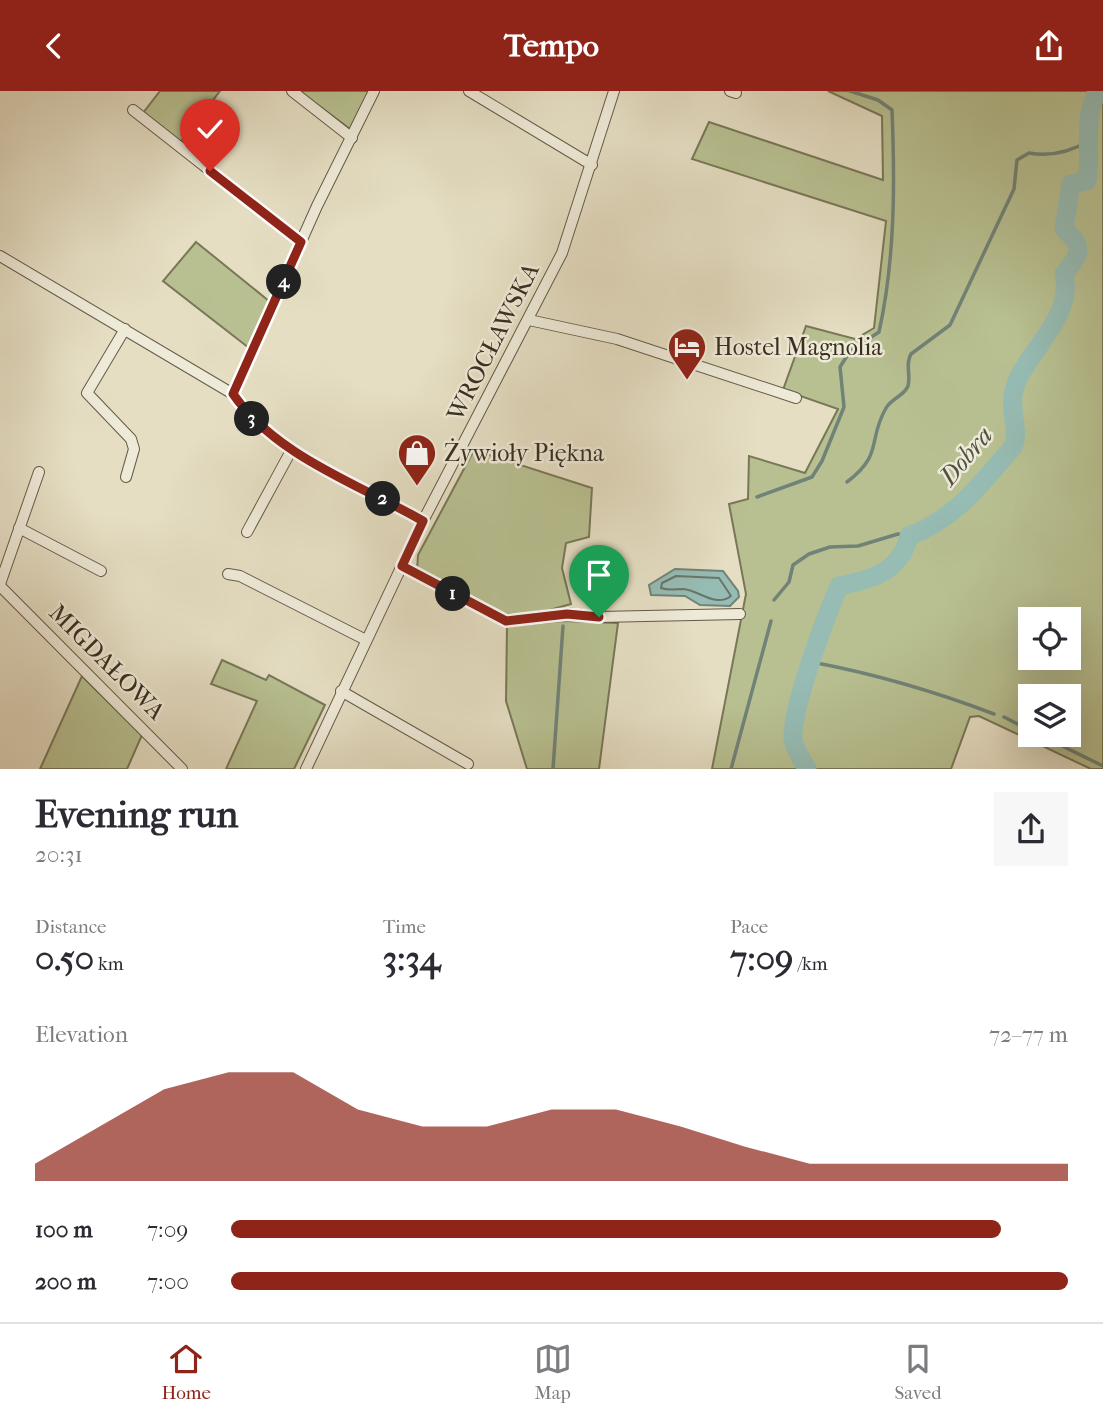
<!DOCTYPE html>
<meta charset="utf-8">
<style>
body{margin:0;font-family:"IM FELL French Canon",serif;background:#f7f7f7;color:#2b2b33;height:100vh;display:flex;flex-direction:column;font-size:26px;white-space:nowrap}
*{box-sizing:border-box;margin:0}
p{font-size:23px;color:#7c7c81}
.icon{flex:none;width:38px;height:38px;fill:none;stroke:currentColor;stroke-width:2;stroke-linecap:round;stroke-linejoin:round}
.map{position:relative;height:678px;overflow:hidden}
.panel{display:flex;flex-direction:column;background:#fff;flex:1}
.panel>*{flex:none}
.fabs{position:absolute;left:1018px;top:516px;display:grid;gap:14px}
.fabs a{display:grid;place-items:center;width:63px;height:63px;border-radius:0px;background:#fff;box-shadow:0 7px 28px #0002;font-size:35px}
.pin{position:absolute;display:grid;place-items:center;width:60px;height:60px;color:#fff;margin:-72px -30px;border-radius:50% 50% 50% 0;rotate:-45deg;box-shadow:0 0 7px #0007}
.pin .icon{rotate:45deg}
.km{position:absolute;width:35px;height:35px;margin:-18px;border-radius:50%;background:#222;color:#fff;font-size:19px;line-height:35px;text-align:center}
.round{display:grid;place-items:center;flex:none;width:74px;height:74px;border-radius:0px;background:#f7f7f7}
.summary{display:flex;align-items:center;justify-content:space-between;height:119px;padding:0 35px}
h1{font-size:38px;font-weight:700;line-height:52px}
.stats{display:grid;grid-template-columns:repeat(3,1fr);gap:10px;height:119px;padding:7px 35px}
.stats div{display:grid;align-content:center}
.stats b{font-size:35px;font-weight:700}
.stats small{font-size:19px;font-weight:400}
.stats p{font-size:19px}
.chart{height:196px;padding:14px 35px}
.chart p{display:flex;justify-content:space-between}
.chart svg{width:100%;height:126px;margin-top:7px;fill:#8f2418;opacity:.7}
ul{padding:0 35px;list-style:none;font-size:23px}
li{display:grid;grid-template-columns:112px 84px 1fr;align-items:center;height:52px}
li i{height:18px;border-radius:9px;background:#8f2418}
header{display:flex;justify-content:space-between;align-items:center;height:91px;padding:0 35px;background:#8f2418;color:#fff;font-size:32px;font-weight:700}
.tabs{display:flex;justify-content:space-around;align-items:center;height:98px;border-top:2px solid #e1e1e2;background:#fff;font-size:19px;color:#7c7c81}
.tabs a{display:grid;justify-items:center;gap:4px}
.tabs .selected{color:#8f2418}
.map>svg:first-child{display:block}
.green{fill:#b8c091;stroke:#787758;stroke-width:2;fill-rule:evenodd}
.water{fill:#96bcb4;stroke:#718378;stroke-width:2}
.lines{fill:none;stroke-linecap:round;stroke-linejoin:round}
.shore{stroke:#68756a;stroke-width:2}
.stream{stroke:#718378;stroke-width:3.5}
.river{stroke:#96bcb4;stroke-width:19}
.minor-casing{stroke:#645a48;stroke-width:12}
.minor{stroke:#eeead8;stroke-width:10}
.route-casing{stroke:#fff;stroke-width:14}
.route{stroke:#8f2418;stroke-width:9}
.labels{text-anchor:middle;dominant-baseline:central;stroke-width:5;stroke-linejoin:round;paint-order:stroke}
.street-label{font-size:24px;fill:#392e1f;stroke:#eeead8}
.poi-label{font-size:24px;fill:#392e1f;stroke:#eeead8;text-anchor:start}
.water-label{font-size:26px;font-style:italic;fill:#505244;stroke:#eeead8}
</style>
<header><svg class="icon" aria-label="back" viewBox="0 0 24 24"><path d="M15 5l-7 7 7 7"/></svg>Tempo<svg class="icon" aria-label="share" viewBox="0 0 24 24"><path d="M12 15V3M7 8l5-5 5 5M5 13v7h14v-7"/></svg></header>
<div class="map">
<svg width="1103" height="678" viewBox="0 0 1103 678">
<rect width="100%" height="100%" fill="#e5dec3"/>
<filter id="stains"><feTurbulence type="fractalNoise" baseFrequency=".00286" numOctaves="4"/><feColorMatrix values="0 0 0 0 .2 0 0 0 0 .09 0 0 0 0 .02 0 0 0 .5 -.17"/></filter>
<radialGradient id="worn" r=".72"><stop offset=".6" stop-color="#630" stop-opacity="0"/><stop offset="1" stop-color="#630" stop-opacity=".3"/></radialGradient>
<g class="green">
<polygon points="160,0 220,0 179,53 143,22"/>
<polygon points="299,0 369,0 350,38"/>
<path d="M828,0H1103V678H1091L979,625L970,626L951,678H813L797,641L806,600L800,599L790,649L804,678H712L746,503L729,413L748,408L749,365L805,382L838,318L783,299L806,235L855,248L874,237L886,130L692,68L709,31L883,89L882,25ZM1031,528H1069V567H1031ZM1031,606H1069V644H1031Z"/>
<polygon points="196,151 269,210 249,257 163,190"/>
<polygon points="474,359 592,397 589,446 566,452 562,477 571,513 528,525 496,522 417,480 418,464"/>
<polygon points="563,530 618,532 599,678 527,678 506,610 507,535"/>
<polygon points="222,569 266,589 269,584 325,614 294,678 226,678 257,610 211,593"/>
<polygon points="82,585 142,644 127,678 40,678"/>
</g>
<polygon class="water" points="675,478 723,480 738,500 739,506 730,515 700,514 685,505 651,504 649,494"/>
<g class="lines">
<path class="shore" d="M676,485L719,487L731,505C715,517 699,499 683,498C675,498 669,500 661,497L662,492Z"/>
<g class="stream">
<path d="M847,391C884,363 867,350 886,317C892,307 904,305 908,295C911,284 905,273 911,263L950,234L1014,98L1017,69L1029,62C1051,66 1070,61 1089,50"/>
<path d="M757,406L812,386L822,370L844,316L840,276L850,260L879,241C895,169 895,93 892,19L878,9L850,0"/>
<polyline points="774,509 789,491 793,474 809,463 830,456 858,455 898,443 909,445"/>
<path d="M812,571C875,583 934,600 994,623"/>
<polyline points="1004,626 1031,640"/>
<polyline points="1040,644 1103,675"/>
<polyline points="553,678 563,535"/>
<polyline points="731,678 771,530"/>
</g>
<path class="river" d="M807,678C802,669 794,657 793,648C791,618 826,525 839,495C871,488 900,482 909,445C956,428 980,393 1013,356C1022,335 1003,315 1020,284C1037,252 1073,222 1064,183C1080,163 1085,157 1064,138L1071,93L1087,90C1092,60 1082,27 1098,0"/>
<g class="minor-casing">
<g id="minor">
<polyline points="292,0 352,47"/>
<polyline points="469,0 592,74"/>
<polyline points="730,0 736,2"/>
<polyline points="133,19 301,151"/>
<path d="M0,165L233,303C274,363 361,395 423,430"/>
<polyline points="529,229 617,248 796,307"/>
<polyline points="125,238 87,302 131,348 134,358 126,386"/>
<polyline points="233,303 317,115 374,0"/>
<polyline points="19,437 101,480"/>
<polyline points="247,441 292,358"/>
<polyline points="402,475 506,530 567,522 599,526 740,523"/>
<polyline points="228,483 240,485 366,549"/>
<polyline points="0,493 39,381"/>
<polyline points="0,495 182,678"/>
<polyline points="341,600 468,673"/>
<polyline points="306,678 423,430 562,162 614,0"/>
</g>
</g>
<use href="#minor" class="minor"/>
</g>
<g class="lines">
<g class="route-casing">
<path id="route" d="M210,80L301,151L233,303C277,366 359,393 423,430L402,475L506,530L567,523L599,526"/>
</g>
<use href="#route" class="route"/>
</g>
<defs>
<g id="hotel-pin" transform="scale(2.0125)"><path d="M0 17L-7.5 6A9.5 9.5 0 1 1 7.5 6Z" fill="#8f2418" stroke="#eeead8"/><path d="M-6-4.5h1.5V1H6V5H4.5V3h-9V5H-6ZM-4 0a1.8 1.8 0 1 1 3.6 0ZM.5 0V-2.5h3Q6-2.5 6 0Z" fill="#fff"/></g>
<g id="shop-pin" transform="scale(2.0125)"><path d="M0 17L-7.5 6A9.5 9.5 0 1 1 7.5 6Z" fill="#8f2418" stroke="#eeead8"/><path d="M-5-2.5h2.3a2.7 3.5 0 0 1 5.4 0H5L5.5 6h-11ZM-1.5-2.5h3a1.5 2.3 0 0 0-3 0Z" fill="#fff"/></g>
</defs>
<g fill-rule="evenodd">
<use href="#hotel-pin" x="687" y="256"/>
<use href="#shop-pin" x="417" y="362"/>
</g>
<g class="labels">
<g class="street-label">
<text transform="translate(493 251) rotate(-63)">WROCŁAWSKA</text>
<text transform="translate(107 571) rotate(45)">MIGDAŁOWA</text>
</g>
<g class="poi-label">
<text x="714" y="256">Hostel Magnolia</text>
<text x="444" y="362">Żywioły Piękna</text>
</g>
<g class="water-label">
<text transform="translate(966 365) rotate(-50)">Dobra</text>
</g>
</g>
<rect width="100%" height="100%" filter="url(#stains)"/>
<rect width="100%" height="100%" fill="url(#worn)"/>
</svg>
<div class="fabs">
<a><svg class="icon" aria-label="locate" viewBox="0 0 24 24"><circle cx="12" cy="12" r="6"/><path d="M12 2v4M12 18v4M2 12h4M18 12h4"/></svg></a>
<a><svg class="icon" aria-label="layers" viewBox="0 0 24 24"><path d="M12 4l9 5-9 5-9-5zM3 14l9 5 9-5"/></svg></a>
</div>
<div class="pin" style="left:599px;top:526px;background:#1e9e55"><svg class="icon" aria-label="arrive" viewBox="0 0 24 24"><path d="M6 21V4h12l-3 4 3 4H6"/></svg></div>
<div class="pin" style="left:210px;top:80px;background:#d93025"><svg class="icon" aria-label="check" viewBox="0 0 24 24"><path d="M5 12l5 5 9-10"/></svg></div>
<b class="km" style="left:453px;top:503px">1</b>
<b class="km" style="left:383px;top:408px">2</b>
<b class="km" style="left:252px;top:328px">3</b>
<b class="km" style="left:284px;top:191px">4</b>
</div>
<section class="panel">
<div class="summary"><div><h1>Evening run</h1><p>20:31</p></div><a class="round"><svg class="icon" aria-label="share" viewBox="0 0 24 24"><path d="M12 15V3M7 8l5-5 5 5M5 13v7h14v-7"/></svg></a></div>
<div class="stats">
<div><p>Distance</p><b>0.50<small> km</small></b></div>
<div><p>Time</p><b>3:34</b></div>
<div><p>Pace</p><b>7:09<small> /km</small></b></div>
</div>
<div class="chart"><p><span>Elevation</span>72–77 m</p>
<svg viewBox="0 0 160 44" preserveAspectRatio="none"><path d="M0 44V38L10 25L20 12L30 6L40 6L50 19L60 25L70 25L80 19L90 19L100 25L110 32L120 38L130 38L140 38L150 38L160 38V44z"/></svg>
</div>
<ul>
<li><b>100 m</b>7:09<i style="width:92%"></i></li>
<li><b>200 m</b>7:00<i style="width:100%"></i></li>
</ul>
</section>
<nav class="tabs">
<a class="selected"><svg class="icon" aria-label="home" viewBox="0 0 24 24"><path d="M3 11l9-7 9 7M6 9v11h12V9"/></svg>Home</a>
<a><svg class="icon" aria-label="map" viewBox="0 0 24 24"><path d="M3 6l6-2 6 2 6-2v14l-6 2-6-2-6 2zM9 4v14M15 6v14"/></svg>Map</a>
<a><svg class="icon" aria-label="saved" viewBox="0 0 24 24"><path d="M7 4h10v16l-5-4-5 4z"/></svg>Saved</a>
</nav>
